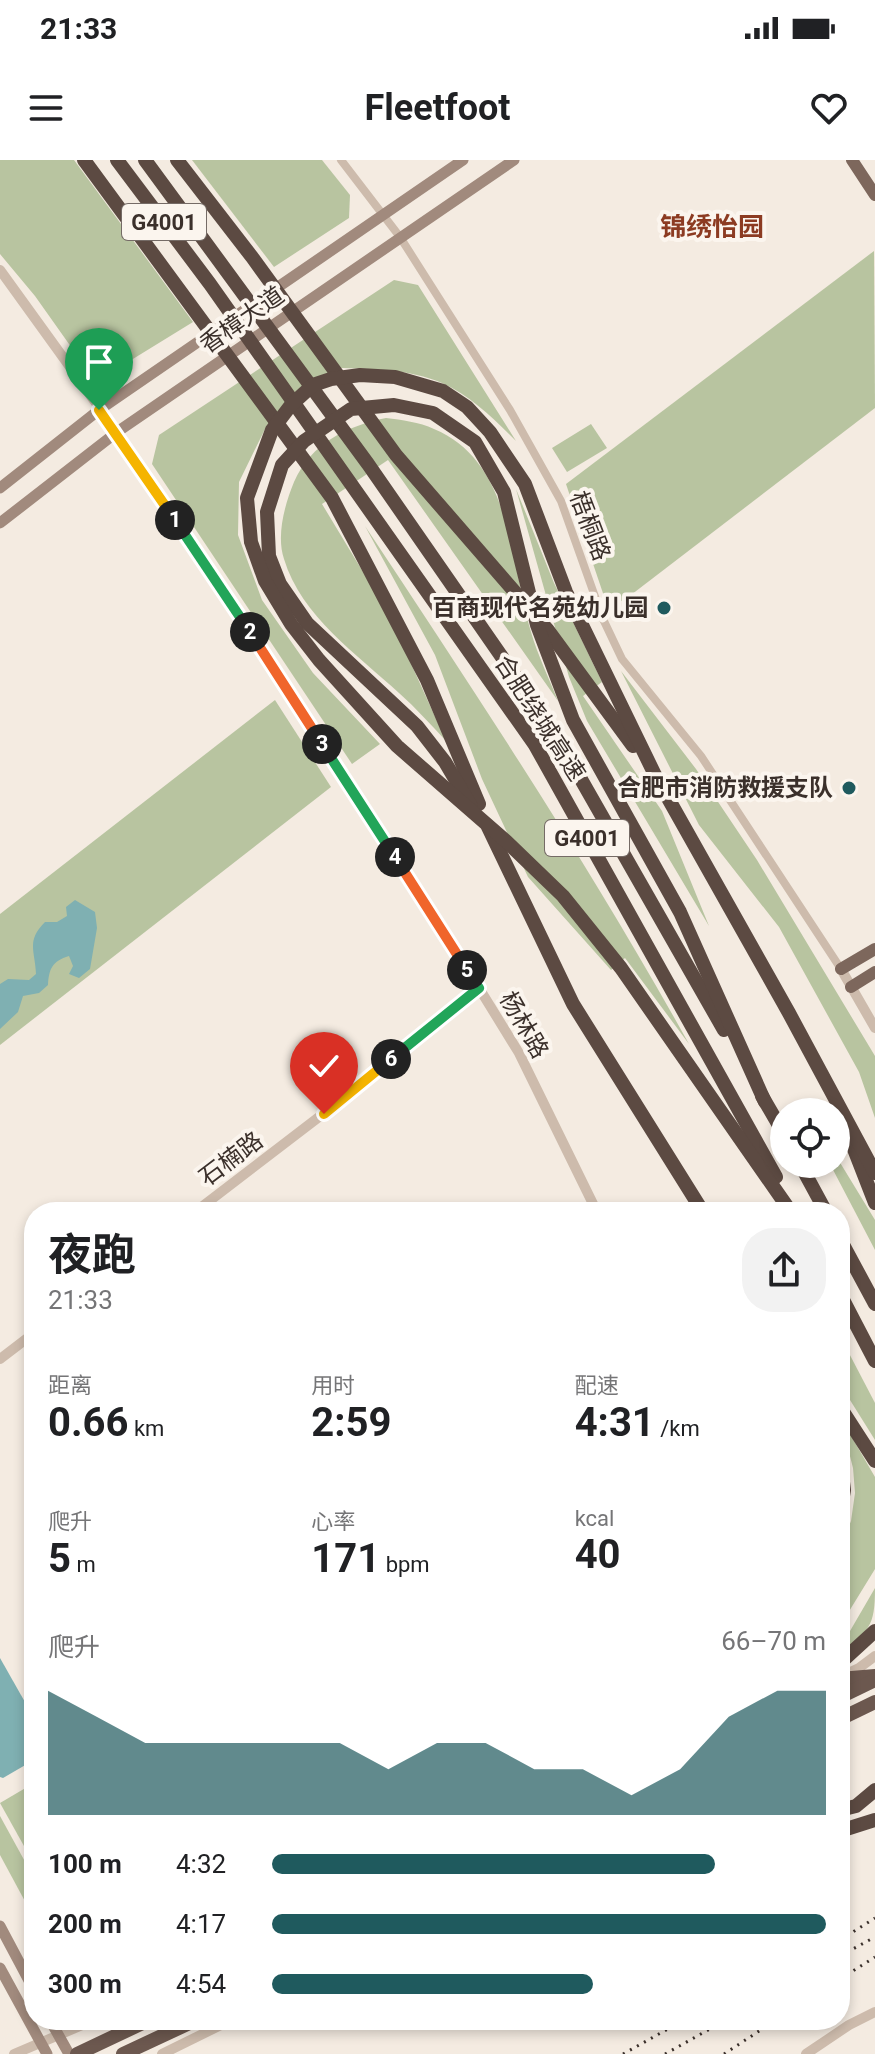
<!DOCTYPE html>
<html lang="zh">
<meta charset="utf-8">
<style>
body{margin:0;font-family:Roboto,"Noto Sans SC",sans-serif;background:#f2f2f2;color:#202124;height:100vh;display:flex;flex-direction:column;font-size:30px;white-space:nowrap}
*{box-sizing:border-box;margin:0}
p{font-size:26px;color:#757577}
.icon{flex:none;width:44px;height:44px;fill:none;stroke:currentColor;stroke-width:2;stroke-linecap:round;stroke-linejoin:round}
.map{position:relative;flex:1;overflow:hidden}
.drawer{position:absolute;left:24px;top:1042px;width:826px;height:828px;display:flex;flex-direction:column;background:#fff;border-radius:32px;box-shadow:0 4px 12px #0003}
.drawer>*{flex:none}
.fabs{position:absolute;left:770px;top:938px;display:grid;gap:16px}
.fabs a{display:grid;place-items:center;width:80px;height:80px;border-radius:50%;background:#fff;box-shadow:0 4px 12px #0003;font-size:40px}
.pin{position:absolute;display:grid;place-items:center;width:68px;height:68px;color:#fff;margin:-82px -34px;border-radius:50% 50% 50% 0;rotate:-45deg;box-shadow:0 0 8px #0007}
.pin .icon{rotate:45deg}
.km{position:absolute;width:40px;height:40px;margin:-20px;border-radius:50%;background:#222;color:#fff;font-size:22px;line-height:40px;text-align:center}
.round{display:grid;place-items:center;flex:none;width:84px;height:84px;border-radius:32px;background:#f2f2f2}
.head{display:flex;align-items:center;justify-content:space-between;height:136px;padding:0 24px}
h1{font-size:44px;font-weight:700;line-height:60px}
.stats{display:grid;grid-template-columns:repeat(3,1fr);gap:12px;height:136px;padding:8px 24px}
.stats div{display:grid;align-content:center}
.stats b{font-size:40px;font-weight:700}
.stats small{font-size:22px;font-weight:400}
.stats p{font-size:22px}
.chart{height:224px;padding:16px 24px}
.chart p{display:flex;justify-content:space-between}
.chart svg{width:100%;height:144px;margin-top:8px;fill:#1f5a5e;opacity:.7}
ul{padding:0 24px;list-style:none;font-size:26px}
li{display:grid;grid-template-columns:128px 96px 1fr;align-items:center;height:60px}
li i{height:20px;border-radius:10px;background:#1f5a5e}
.status{display:flex;justify-content:space-between;align-items:center;height:56px;padding:0 40px;background:#fff;direction:ltr}
.status svg{height:22px;fill:currentColor}
header{display:flex;justify-content:space-between;align-items:center;height:104px;padding:0 24px;background:#fff;font-size:36px;font-weight:700}
.map>svg:first-child{display:block}
.green{fill:#b8c4a0}
.water{fill:#7fb0b2}
.lines{fill:none;stroke-linecap:round;stroke-linejoin:round}
.minor{stroke:#cdbbac;stroke-width:8}
.tertiary{stroke:#cdbbac;stroke-width:10}
.secondary{stroke:#a18a7d;stroke-width:11}
.primary{stroke:#7d675c;stroke-width:12}
.trunk{stroke:#6c584f;stroke-width:14}
.motorway{stroke:#5c4a42;stroke-width:14}
.rail{stroke:#3b302b;stroke-width:3;stroke-dasharray:2 6;stroke-linecap:butt}
.split-1-casing{stroke:#fff;stroke-width:16}
.split-2-casing{stroke:#fff;stroke-width:16}
.split-3-casing{stroke:#fff;stroke-width:16}
.split-4-casing{stroke:#fff;stroke-width:16}
.split-5-casing{stroke:#fff;stroke-width:16}
.split-6-casing{stroke:#fff;stroke-width:16}
.split-7-casing{stroke:#fff;stroke-width:16}
.split-1{stroke:#f5b400;stroke-width:10}
.split-2{stroke:#22a559;stroke-width:10}
.split-3{stroke:#f0652b;stroke-width:10}
.split-4{stroke:#22a559;stroke-width:10}
.split-5{stroke:#f0652b;stroke-width:10}
.split-6{stroke:#22a559;stroke-width:10}
.split-7{stroke:#f5b400;stroke-width:10}
.poi-dot{fill:#1f5a5e;stroke:#fbf5ee;stroke-width:3}
.labels{text-anchor:middle;dominant-baseline:central;stroke-width:8;stroke-linejoin:round;paint-order:stroke}
.shield{fill:#fbf5ee;stroke:#756b66;stroke-width:2}
.shield-label{font-size:22px;font-weight:bold;fill:#3b302b}
.street-label{font-size:24px;fill:#3b302b;stroke:#fbf5ee}
.poi-label{font-size:24px;font-weight:bold;fill:#3b302b;stroke:#fbf5ee;text-anchor:end}
.neighbourhood-label{font-size:26px;font-weight:bold;fill:#8c3b22;stroke:#fbf5ee}
</style>
<div class="status"><b>21:33</b><svg viewBox="0 0 49 12"><path d="M0 12V9h3v3zM5 12V6h3v6zM10 12V3h3v9zM15 12V0h3v12zM26 1h20v11H26zM47 4h2v5h-2z"/></svg></div>
<header><svg class="icon" aria-label="menu" viewBox="0 0 24 24"><path d="M4 6h16M4 12h16M4 18h16"/></svg>Fleetfoot<svg class="icon" aria-label="heart" viewBox="0 0 24 24"><path d="M12 20l-8-8c-3-5 5-10 8-4 3-6 11-1 8 4z"/></svg></header>
<div class="map">
<svg width="875" height="1894" viewBox="0 0 875 1894">
<rect width="100%" height="100%" fill="#f4ebe1"/>
<g class="green">
<polygon points="0,0 74,0 193,162 115,210 86,208 35,136 0,94"/>
<polygon points="192,0 322,0 350,35 349,58 274,107"/>
<polygon points="874,91 875,248 627,438 608,448 566,324"/>
<path d="M394,120L418,125L516,281C494,259 471,236 442,223C410,209 371,209 337,208L265,269L239,322L238,375L262,440L313,513L380,584L352,604L152,304L159,275Z"/>
<path d="M386,258C402,260 419,262 434,269C513,302 510,403 531,472C538,496 549,518 558,541L388,300L322,344L389,455L446,581C431,565 416,548 399,533C358,495 301,456 284,399C276,375 285,344 294,322C311,283 347,266 386,258Z"/>
<polygon points="591,264 607,288 567,312 552,288"/>
<polygon points="516,329 554,423 602,522 583,536 662,651 709,766 587,561 569,517"/>
<path d="M365,366C477,535 590,706 689,884L625,798L611,810L528,717L482,619L435,495Z"/>
<polygon points="621,511 696,609 757,700 875,896 875,958 859,912 779,767 699,665"/>
<polygon points="275,540 331,627 0,885 0,754"/>
<polygon points="836,996 875,1060 875,1090 830,1004 836,1004"/>
<polygon points="840,1176 875,1243 875,1280 840,1224"/>
<polygon points="840,1257 875,1317 875,1409 840,1466 840,1389 851,1361 855,1333 853,1308"/>
<path d="M875,1428C875,1468 869,1469 840,1495V1480L850,1471Z"/>
<polygon points="34,1623 34,1704 0,1643"/>
<polygon points="0,1656 34,1718 34,1758 0,1695"/>
</g>
<g class="water">
<path d="M75,740L95,752L97,768L90,809L79,818L69,814L73,806L69,796C52,801 49,809 48,825L39,833L23,836L18,852L0,869V824L8,819L29,820L36,814C35,790 26,781 45,762H57L67,756L66,747Z"/>
<polygon points="0,1498 34,1558 34,1600 3,1618 0,1617"/>
</g>
<g class="lines">
<polyline class="minor" points="341,0 400,77 510,250 561,341 603,459 622,499 701,596 841,809"/>
<g class="tertiary">
<polyline points="0,110 117,272 287,528 479,828 519,893 597,1052"/>
<polyline points="841,809 875,868"/>
<polyline points="195,1052 332,947 479,828"/>
<polyline points="0,1199 34,1173"/>
<polyline points="842,1516 859,1508 875,1496"/>
<polyline points="14,1894 94,1860"/>
<polyline points="162,1894 231,1860"/>
<polyline points="806,1894 849,1865 875,1852"/>
</g>
<g class="secondary">
<polyline points="0,328 99,250 463,0"/>
<polyline points="0,363 117,272 514,0"/>
<polyline points="0,1766 34,1830"/>
<polyline points="0,1808 47,1894"/>
<polyline points="50,1860 69,1894"/>
</g>
<g class="primary">
<polyline points="852,0 875,35"/>
<polyline points="841,809 875,789"/>
<polyline points="851,827 875,812"/>
</g>
<g class="trunk">
<polyline points="840,1519 875,1516"/>
<polyline points="840,1537 875,1520"/>
<polyline points="840,1559 875,1542"/>
<polyline points="77,1894 149,1860"/>
<polyline points="123,1894 196,1860"/>
</g>
<g class="motorway">
<polyline points="84,0 332,338 427,520 479,644"/>
<polyline points="117,0 210,124 535,585 776,1017"/>
<polyline points="145,0 368,304 554,572 724,870"/>
<polyline points="177,0 252,97 396,295 547,469 633,586"/>
<polyline points="471,646 445,602 417,566 307,463 280,424 269,396 267,352 282,305 304,281 351,249 394,245 433,253 475,282 504,332 537,465 573,560 680,752 765,942"/>
<polyline points="488,667 573,844 703,1052"/>
<polyline points="762,936 784,974"/>
<polyline points="852,984 875,1043"/>
<polyline points="800,1004 826,1052"/>
<polyline points="791,1052 621,808 563,736 507,682 397,586 319,500 291,464 265,421 251,382 247,338 272,270 291,245 313,225 331,219 360,215 395,217 443,231 467,247 490,272 525,324 566,432 655,615 789,853 875,1013"/>
<polyline points="840,1079 875,1144"/>
<polyline points="840,1134 875,1201"/>
<polyline points="840,1247 875,1301"/>
<polyline points="840,1299 844,1330 840,1353"/>
<polyline points="840,1503 875,1471"/>
<polyline points="840,1650 856,1646 875,1630"/>
<polyline points="840,1671 875,1660"/>
</g>
<g class="rail">
<polyline points="840,1780 875,1758"/>
<polyline points="840,1796 875,1777"/>
<polyline points="840,1819 875,1797"/>
<polyline points="623,1894 684,1860"/>
<polyline points="665,1894 726,1860"/>
<polyline points="724,1894 776,1860"/>
</g>
</g>
<g class="lines">
<g class="split-1-casing">
<polyline id="split-1" points="99,250 175,360"/>
</g>
<g class="split-2-casing">
<polyline id="split-2" points="175,360 250,472"/>
</g>
<g class="split-3-casing">
<polyline id="split-3" points="250,472 322,584"/>
</g>
<g class="split-4-casing">
<polyline id="split-4" points="322,584 395,697"/>
</g>
<g class="split-5-casing">
<polyline id="split-5" points="395,697 467,810"/>
</g>
<g class="split-6-casing">
<polyline id="split-6" points="391,899 479,828 467,810"/>
</g>
<g class="split-7-casing">
<polyline id="split-7" points="324,954 391,899"/>
</g>
<use href="#split-1" class="split-1"/>
<use href="#split-2" class="split-2"/>
<use href="#split-3" class="split-3"/>
<use href="#split-4" class="split-4"/>
<use href="#split-5" class="split-5"/>
<use href="#split-6" class="split-6"/>
<use href="#split-7" class="split-7"/>
</g>
<g class="poi-dot">
<circle cx="664" cy="448" r="8"/>
<circle cx="849" cy="628" r="8"/>
</g>
<g class="labels">
<g class="shield">
<rect x="122" y="44" width="84" height="36" rx="6"/>
<rect x="545" y="660" width="84" height="36" rx="6"/>
</g>
<g class="shield-label">
<text x="164" y="62">G4001</text>
<text x="587" y="678">G4001</text>
</g>
<g class="street-label">
<text transform="translate(242 160) rotate(-35)">香樟大道</text>
<text transform="translate(590 366) rotate(69)">梧桐路</text>
<text transform="translate(540 558) rotate(57)">合肥绕城高速</text>
<text transform="translate(524 865) rotate(60)">杨林路</text>
<text transform="translate(231 999) rotate(-37)">石楠路</text>
</g>
<g class="poi-label">
<text x="648" y="448">百商现代名苑幼儿园</text>
<text x="833" y="628">合肥市消防救援支队</text>
</g>
<g class="neighbourhood-label">
<text x="712" y="67">锦绣怡园</text>
</g>
</g>
</svg>
<div class="fabs">
<a><svg class="icon" aria-label="locate" viewBox="0 0 24 24"><circle cx="12" cy="12" r="6"/><path d="M12 2v4M12 18v4M2 12h4M18 12h4"/></svg></a>
</div>
<div class="pin" style="left:99px;top:250px;background:#1e9e55"><svg class="icon" aria-label="arrive" viewBox="0 0 24 24"><path d="M6 21V4h12l-3 4 3 4H6"/></svg></div>
<div class="pin" style="left:324px;top:954px;background:#d93025"><svg class="icon" aria-label="check" viewBox="0 0 24 24"><path d="M5 12l5 5 9-10"/></svg></div>
<b class="km" style="left:175px;top:360px">1</b>
<b class="km" style="left:250px;top:472px">2</b>
<b class="km" style="left:322px;top:584px">3</b>
<b class="km" style="left:395px;top:697px">4</b>
<b class="km" style="left:467px;top:810px">5</b>
<b class="km" style="left:391px;top:899px">6</b>
<section class="drawer">
<div class="head"><div><h1>夜跑</h1><p>21:33</p></div><a class="round"><svg class="icon" aria-label="share" viewBox="0 0 24 24"><path d="M12 15V3M7 8l5-5 5 5M5 13v7h14v-7"/></svg></a></div>
<div class="stats">
<div><p>距离</p><b>0.66<small> km</small></b></div>
<div><p>用时</p><b>2:59</b></div>
<div><p>配速</p><b>4:31<small> /km</small></b></div>
</div>
<div class="stats">
<div><p>爬升</p><b>5<small> m</small></b></div>
<div><p>心率</p><b>171<small> bpm</small></b></div>
<div><p>kcal</p><b>40</b></div>
</div>
<div class="chart"><p><span>爬升</span>66–70 m</p>
<svg viewBox="0 0 160 44" preserveAspectRatio="none"><path d="M0 44V6L10 14L20 22L30 22L40 22L50 22L60 22L70 30L80 22L90 22L100 30L110 30L120 38L130 30L140 14L150 6L160 6V44z"/></svg>
</div>
<ul>
<li><b>100 m</b>4:32<i style="width:80%"></i></li>
<li><b>200 m</b>4:17<i style="width:100%"></i></li>
<li><b>300 m</b>4:54<i style="width:58%"></i></li>
</ul>
</section>
</div>
